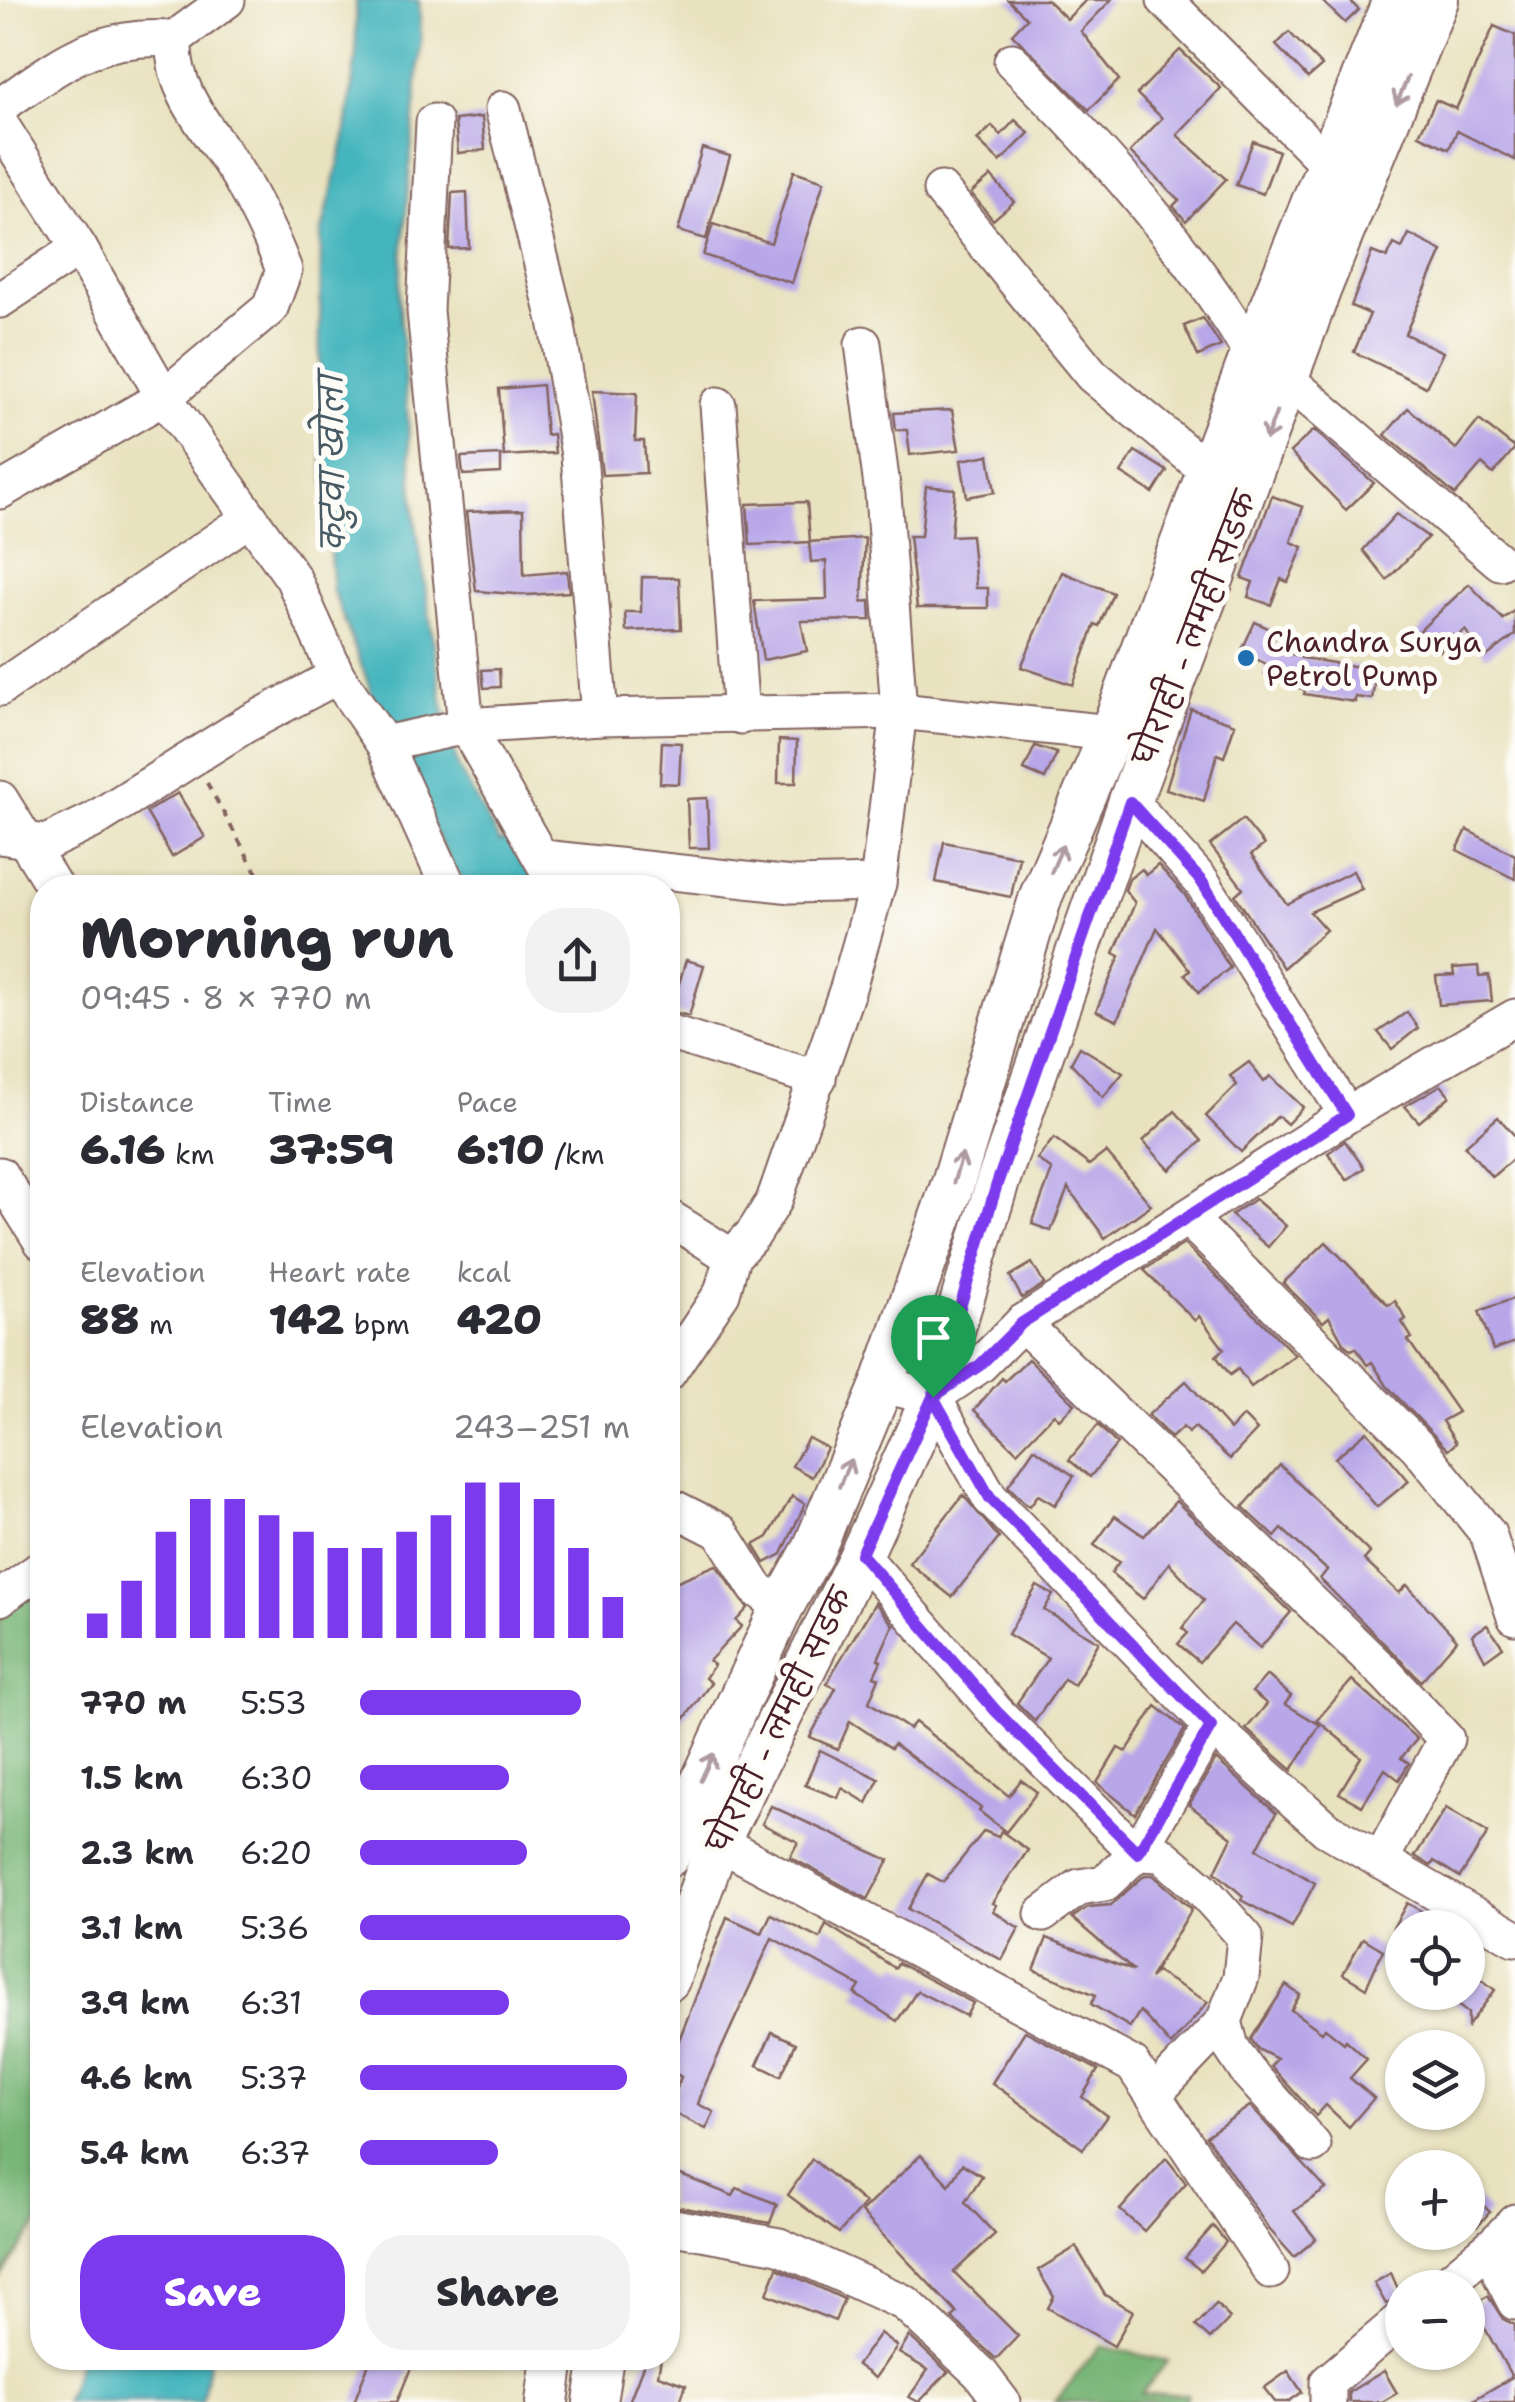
<!DOCTYPE html>
<meta charset="utf-8">
<style>
body{margin:0;font-family:"Shantell Sans","Playpen Sans Deva",sans-serif;background:#f2f2f3;color:#2b2b33;height:100vh;display:flex;flex-direction:column;font-size:38px;white-space:nowrap}
*{box-sizing:border-box;margin:0}
p{font-size:32px;color:#7c7c81}
.icon{flex:none;width:55px;height:55px;fill:none;stroke:currentColor;stroke-width:2;stroke-linecap:round;stroke-linejoin:round}
.map{position:relative;flex:1;overflow:hidden}
.side{position:absolute;left:30px;top:875px;width:650px;height:1495px;display:flex;flex-direction:column;background:#fff;border-radius:40px;box-shadow:0 2px 8px #0004}
.side>*{flex:none}
.buttons{position:absolute;left:1385px;top:1910px;display:grid;gap:20px}
.buttons a{display:grid;place-items:center;width:100px;height:100px;border-radius:50%;background:#fff;box-shadow:0 2px 8px #0004;font-size:50px}
.pin{position:absolute;display:grid;place-items:center;width:85px;height:85px;color:#fff;margin:-102px -42px;border-radius:50% 50% 50% 0;rotate:-45deg;box-shadow:0 0 10px #0007}
.pin .icon{rotate:45deg}
.round{display:grid;place-items:center;flex:none;width:105px;height:105px;border-radius:40px;background:#f2f2f3}
.headline{display:flex;align-items:center;justify-content:space-between;height:170px;padding:0 50px}
h1{font-size:55px;font-weight:800;line-height:75px}
.metrics{display:grid;grid-template-columns:repeat(3,1fr);gap:15px;height:170px;padding:10px 50px}
.metrics div{display:grid;align-content:center}
.metrics b{font-size:42px;font-weight:800}
.metrics small{font-size:28px;font-weight:400}
.metrics p{font-size:28px}
.chart{height:280px;padding:20px 50px}
.chart p{display:flex;justify-content:space-between}
.chart svg{width:100%;height:180px;margin-top:10px;stroke:#7c3aed;stroke-width:6}
.action{display:flex;gap:20px;margin-top:auto;padding:20px 50px}
.action a{flex:1;height:115px;border-radius:40px;background:#7c3aed;color:#fff;font-size:40px;font-weight:800;line-height:115px;text-align:center}
.action a+a{background:#f2f2f3;color:#2b2b33}
ul{padding:0 50px;list-style:none;font-size:32px}
li{display:grid;grid-template-columns:160px 120px 1fr;align-items:center;height:75px}
li i{height:25px;border-radius:12px;background:#7c3aed}
.map>svg:first-child{display:block}
.forest{fill:#78b677;stroke:#616a51;stroke-width:2.5}
.water{fill:#45b5bd;stroke:#486a74;stroke-width:2.5}
.building{fill:#b7a6e8}
.lines{fill:none;stroke-linecap:round;stroke-linejoin:round}
.minor-casing{stroke:#82635f;stroke-width:39}
.major-casing{stroke:#82635f;stroke-width:46}
.path{stroke:#82635f;stroke-width:4;stroke-dasharray:8 8;stroke-linecap:butt}
.minor{stroke:#fff;stroke-width:35}
.major{stroke:#fff;stroke-width:42}
.oneway{stroke:#ae9aa0}
.route-casing{stroke:#fff;stroke-width:20}
.route{stroke:#7c3aed;stroke-width:12}
.poi-dot{fill:#1f6fb2;stroke:#fdfcf7;stroke-width:4}
.labels{text-anchor:middle;dominant-baseline:central;stroke-width:10;stroke-linejoin:round;paint-order:stroke}
.street-label{font-size:30px;fill:#4a1f2b;stroke:#fdfcf7}
.poi-label{font-size:30px;fill:#4a1f2b;stroke:#fdfcf7;text-anchor:start}
.water-label{font-size:32px;font-style:italic;fill:#485b65;stroke:#fdfcf7}
</style>
<div class="map">
<svg width="1515" height="2402" viewBox="0 0 1515 2402">
<rect width="100%" height="100%" fill="#fdfcf7"/>
<filter id="ink" filterUnits="userSpaceOnUse"><feTurbulence type="fractalNoise" baseFrequency=".01" numOctaves="2"/><feDisplacementMap in="SourceGraphic" scale="20" xChannelSelector="R" yChannelSelector="G"/><feConvolveMatrix kernelMatrix="1 2 1 2 8 2 1 2 1" color-interpolation-filters="sRGB"/></filter>
<filter id="wash" filterUnits="userSpaceOnUse"><feTurbulence type="fractalNoise" baseFrequency=".0048" numOctaves="4" result="noise"/><feDisplacementMap in="SourceGraphic" scale="40" xChannelSelector="R" yChannelSelector="G"/><feGaussianBlur stdDeviation="2.25" result="paint"/><feColorMatrix in="noise" values="0 0 0 0 0 0 0 0 0 0 0 0 0 0 0 0 0 1.4 0 .05"/><feComposite in="paint" operator="in"/></filter>
<g filter="url(#wash)">
<rect width="100%" height="100%" fill="#e9e2bf"/>
<g class="forest">
<polygon points="42,1589 42,2218 0,2278 0,1614"/>
<polygon points="1100,2346 1168,2361 1141,2394 1188,2394 1184,2402 1055,2402"/>
</g>
<g class="water">
<polygon points="356,0 419,0 421,37 399,296 415,518 443,705 458,767 500,842 514,836 541,887 469,887 453,867 395,754 333,591 319,408 321,235 345,137 356,55"/>
<polygon points="80,2358 210,2358 202,2402 65,2402"/>
</g>
<g id="blocks">
<g class="building">
<polygon points="1008,0 1047,0 1067,19 1086,0 1111,0 1081,31 1119,80 1089,110 1012,34 1027,18"/>
<polygon points="1321,0 1349,0 1359,10 1345,23"/>
<polygon points="1494,26 1515,35 1515,160 1457,131 1449,149 1419,135 1436,100 1456,109"/>
<polygon points="1289,32 1322,66 1308,78 1276,45"/>
<polygon points="1180,50 1221,88 1177,135 1226,179 1186,221 1173,206 1179,200 1130,152 1162,118 1137,94"/>
<polygon points="482,117 485,150 458,153 455,120"/>
<polygon points="1015,120 1029,133 1000,162 977,140 992,126 1001,135"/>
<polygon points="1253,141 1279,151 1263,194 1236,185"/>
<polygon points="702,148 730,156 706,239 678,231"/>
<polygon points="794,171 824,181 792,283 703,255 713,224 771,243"/>
<polygon points="991,176 1014,202 993,220 971,193"/>
<polygon points="467,192 469,248 449,249 452,193"/>
<polygon points="1409,234 1442,251 1405,334 1443,352 1426,387 1354,352 1370,314 1351,306 1372,252 1387,258 1394,244 1402,248"/>
<polygon points="1203,318 1221,346 1198,356 1184,326"/>
<polygon points="542,385 546,435 553,434 555,453 504,456 499,389"/>
<polygon points="592,391 637,393 635,441 644,441 646,473 602,475"/>
<polygon points="1408,408 1456,449 1479,420 1515,448 1493,474 1482,464 1455,495 1385,435"/>
<polygon points="952,410 959,450 910,455 907,430 896,430 894,413"/>
<polygon points="1314,430 1374,483 1346,510 1290,452"/>
<polygon points="1135,451 1167,471 1153,493 1121,473"/>
<polygon points="501,455 501,473 463,475 461,457"/>
<polygon points="989,455 995,492 967,497 961,460"/>
<polygon points="926,486 955,489 951,536 971,535 976,588 988,588 988,608 917,608 909,536 921,536"/>
<polygon points="1272,496 1303,507 1291,542 1303,547 1288,582 1281,579 1271,605 1248,597 1253,582 1242,578"/>
<polygon points="807,502 810,542 750,545 747,504"/>
<polygon points="523,510 524,575 567,571 569,592 528,595 476,591 466,512"/>
<polygon points="1396,514 1428,537 1387,580 1363,550"/>
<polygon points="865,538 862,602 870,601 871,620 801,621 807,651 763,660 754,601 827,599 826,561 811,562 809,542"/>
<polygon points="1062,572 1113,593 1099,626 1095,624 1073,685 1021,667"/>
<polygon points="642,577 679,578 681,629 626,631 625,612 641,612"/>
<polygon points="1469,584 1503,619 1515,610 1515,635 1486,657 1465,630 1455,639 1452,635 1440,651 1414,636"/>
<polygon points="1255,622 1277,632 1271,645 1302,658 1360,667 1359,677 1375,680 1372,699 1355,697 1355,702 1304,694 1305,690 1265,674 1268,665 1241,652"/>
<polygon points="499,669 500,687 484,688 482,670"/>
<polygon points="1191,709 1235,724 1224,757 1217,754 1204,801 1166,789"/>
<polygon points="779,740 797,741 796,783 778,783"/>
<polygon points="662,742 681,743 679,784 660,783"/>
<polygon points="1035,746 1057,753 1045,779 1024,770"/>
<polygon points="178,793 205,837 172,857 146,812"/>
<polygon points="707,798 709,848 689,848 687,799"/>
<polygon points="1243,819 1264,845 1251,855 1287,904 1353,871 1362,889 1310,912 1326,930 1283,968 1235,895 1243,888 1210,845"/>
<polygon points="1467,830 1515,855 1515,879 1457,850"/>
<polygon points="944,842 1019,857 1011,897 936,882"/>
<polygon points="1158,865 1185,895 1230,968 1199,992 1185,974 1190,970 1157,928 1117,1021 1096,1011 1120,956 1114,953 1135,903 1125,890 1129,879 1142,869 1146,875"/>
<polygon points="686,960 704,965 689,1016 668,1011 668,988 677,990"/>
<polygon points="1478,966 1479,976 1489,975 1492,1001 1439,1005 1436,976 1454,975 1453,968"/>
<polygon points="1407,1012 1418,1028 1392,1049 1378,1032"/>
<polygon points="1080,1047 1123,1073 1103,1097 1071,1063"/>
<polygon points="1249,1062 1264,1082 1270,1076 1303,1107 1287,1124 1278,1116 1241,1152 1206,1116 1237,1085 1230,1076"/>
<polygon points="1441,1085 1450,1096 1419,1122 1405,1106"/>
<polygon points="1175,1111 1202,1141 1170,1170 1143,1141"/>
<polygon points="1498,1117 1515,1136 1515,1157 1492,1177 1465,1146"/>
<polygon points="1054,1138 1089,1165 1106,1152 1151,1205 1105,1238 1068,1188 1051,1231 1032,1224 1052,1170 1037,1159"/>
<polygon points="1345,1141 1364,1168 1347,1180 1328,1153"/>
<polygon points="1255,1199 1286,1226 1268,1247 1231,1215"/>
<polygon points="1326,1242 1388,1305 1395,1301 1406,1319 1402,1322 1412,1338 1408,1340 1458,1412 1442,1421 1456,1443 1448,1450 1387,1386 1372,1362 1367,1365 1356,1348 1351,1350 1344,1344 1329,1317 1323,1322 1283,1283"/>
<polygon points="1184,1244 1295,1355 1251,1387 1238,1369 1230,1375 1216,1356 1224,1349 1199,1316 1195,1321 1144,1270"/>
<polygon points="1032,1263 1044,1284 1022,1298 1010,1276"/>
<polygon points="1515,1298 1515,1342 1493,1350 1479,1311"/>
<polygon points="1028,1359 1075,1404 1059,1419 1054,1414 1017,1452 974,1410 1002,1378 1005,1381"/>
<polygon points="1186,1381 1230,1430 1243,1416 1257,1430 1230,1459 1195,1427 1188,1433 1183,1427 1171,1438 1148,1415"/>
<polygon points="1098,1425 1117,1444 1090,1477 1069,1460"/>
<polygon points="1367,1431 1409,1481 1377,1507 1335,1458"/>
<polygon points="808,1438 827,1448 812,1477 792,1466"/>
<polygon points="1034,1448 1074,1476 1055,1505 1038,1495 1030,1506 1026,1504 1008,1486"/>
<polygon points="1280,1465 1370,1553 1364,1560 1399,1593 1407,1585 1457,1640 1421,1681 1320,1579 1327,1570 1282,1529 1275,1537 1243,1507"/>
<polygon points="963,1495 999,1538 952,1597 909,1563"/>
<polygon points="792,1496 805,1504 782,1554 765,1563 754,1545 768,1537"/>
<polygon points="1176,1501 1291,1612 1260,1648 1233,1624 1199,1662 1178,1644 1188,1633 1182,1628 1204,1600 1169,1563 1143,1599 1111,1573 1119,1562 1094,1545 1115,1516 1144,1536"/>
<polygon points="716,1565 748,1608 736,1621 742,1626 709,1661 714,1665 705,1678 711,1683 668,1741 668,1585"/>
<polygon points="1037,1586 1053,1595 1044,1610 1099,1642 1074,1685 1064,1679 1035,1721 1017,1703 1048,1658 1008,1634"/>
<polygon points="875,1603 893,1625 878,1659 881,1661 874,1676 879,1678 869,1702 909,1729 915,1722 1009,1796 1021,1780 1037,1792 1006,1832 979,1811 981,1808 894,1744 891,1748 850,1721 838,1749 810,1737 836,1688 827,1684 834,1670"/>
<polygon points="1487,1625 1503,1647 1485,1660 1472,1635"/>
<polygon points="1267,1675 1291,1696 1285,1704 1320,1725 1292,1770 1246,1729 1267,1704 1252,1692"/>
<polygon points="1352,1680 1417,1739 1401,1758 1409,1763 1399,1780 1385,1769 1362,1806 1339,1793 1361,1757 1317,1720"/>
<polygon points="1156,1706 1185,1729 1135,1814 1097,1783 1118,1748 1126,1752"/>
<polygon points="820,1750 879,1779 867,1803 842,1788 838,1798 805,1785"/>
<polygon points="1216,1759 1276,1813 1257,1849 1315,1883 1292,1927 1241,1900 1243,1896 1215,1872 1232,1837 1189,1805"/>
<polygon points="771,1806 889,1860 868,1899 790,1857 798,1842 762,1824"/>
<polygon points="1446,1808 1488,1833 1460,1877 1434,1861 1431,1866 1415,1856"/>
<polygon points="984,1831 998,1837 1001,1831 1028,1850 992,1903 996,1905 993,1911 1019,1928 1002,1960 908,1909 928,1874 943,1882"/>
<polygon points="1145,1875 1153,1875 1192,1909 1150,1978 1156,1972 1208,2002 1171,2045 1140,2011 1130,2027 1091,2004 1096,1995 1034,1970 1047,1938 1134,1971 1072,1918 1088,1907 1111,1905"/>
<polygon points="1407,1903 1452,1928 1393,1928"/>
<polygon points="771,1914 820,1938 826,1924 895,1968 898,1963 973,2003 966,2016 917,1991 897,2021 855,1994 860,1986 772,1938 703,2089 698,2104 714,2112 706,2129 668,2110 681,2077 668,2068 727,1917 762,1933"/>
<polygon points="1363,1938 1383,1950 1366,1988 1343,1974"/>
<polygon points="1468,1969 1495,1990 1468,2026 1468,2013 1440,1992 1468,1992"/>
<polygon points="1286,1985 1300,1995 1291,2010 1322,2032 1325,2028 1344,2043 1346,2040 1367,2059 1350,2078 1374,2098 1349,2127 1326,2105 1316,2116 1271,2066 1277,2059 1258,2049 1251,2039"/>
<polygon points="1025,2031 1098,2070 1082,2097 1107,2116 1083,2149 992,2083"/>
<polygon points="772,2032 796,2043 781,2076 757,2065"/>
<polygon points="1250,2106 1326,2189 1294,2211 1316,2239 1294,2257 1269,2229 1206,2136"/>
<polygon points="921,2155 949,2185 962,2164 982,2176 965,2202 995,2234 954,2272 1018,2336 996,2359 952,2318 957,2313 861,2212"/>
<polygon points="1166,2158 1186,2183 1144,2231 1120,2210"/>
<polygon points="812,2159 865,2203 839,2233 788,2195"/>
<polygon points="668,2170 733,2196 737,2188 777,2204 770,2223 668,2205"/>
<polygon points="1468,2190 1490,2212 1477,2226 1468,2217"/>
<polygon points="1213,2226 1226,2242 1201,2271 1185,2258"/>
<polygon points="1076,2247 1105,2295 1133,2311 1114,2346 1048,2308 1054,2297 1038,2270"/>
<polygon points="777,2268 844,2299 835,2321 767,2294"/>
<polygon points="1391,2273 1402,2298 1386,2304 1374,2283"/>
<polygon points="1488,2296 1503,2319 1515,2325 1515,2402 1470,2402 1512,2377 1472,2305"/>
<polygon points="1216,2304 1230,2318 1210,2339 1196,2326"/>
<polygon points="880,2333 897,2346 875,2378 857,2365"/>
<polygon points="909,2336 948,2372 919,2402 909,2397 928,2370 899,2353"/>
<polygon points="371,2358 415,2358 397,2402 354,2402"/>
<polygon points="646,2358 661,2358 658,2375 686,2385 680,2402 629,2402"/>
<polygon points="1288,2371 1302,2392 1288,2402 1275,2402 1264,2388"/>
<polygon points="1384,2371 1397,2393 1382,2402 1349,2402 1349,2392"/>
</g>
</g>
</g>
<g filter="url(#ink)">
<use href="#blocks" fill-opacity="0" stroke="#82635f" stroke-width="2.5"/>
<g class="lines">
<g class="minor-casing">
<g id="minor">
<polyline points="1165,0 1327,163"/>
<path d="M1012,61C1103,151 1185,244 1252,354"/>
<path d="M0,106C63,63 94,34 174,39L227,0"/>
<polyline points="503,109 556,320 579,455 600,717"/>
<polyline points="434,122 425,311 466,726 558,888"/>
<polyline points="0,124 79,248 164,397 293,578 337,676 384,744 449,888"/>
<polyline points="941,190 1092,375 1207,470"/>
<polyline points="0,300 79,248"/>
<polyline points="1288,380 1500,562"/>
<polyline points="718,405 741,716"/>
<path d="M0,491L164,397L270,308L284,270C272,238 257,208 240,178C213,133 171,95 174,39"/>
<polyline points="0,688 247,520"/>
<polyline points="384,744 466,726 600,717 899,711 1111,733"/>
<polyline points="0,799 55,888"/>
<polyline points="1130,801 1202,882 1347,1115"/>
<polyline points="0,836 46,843 92,821 245,725 337,676"/>
<polyline points="543,858 792,885 878,883"/>
<polyline points="668,1032 818,1079"/>
<polyline points="0,1175 42,1242"/>
<polyline points="668,1217 732,1257"/>
<polyline points="1188,1218 1418,1447 1488,1534 1515,1617"/>
<polyline points="1022,1323 1387,1675 1446,1739 1380,1861"/>
<polyline points="668,1373 722,1293 732,1257 754,1233 774,1201 848,988 878,883 899,711 883,494 863,344"/>
<polyline points="882,1385 933,1397 980,1365 1022,1323 1347,1115 1515,1017"/>
<polyline points="933,1397 990,1498 1211,1726 1326,1829 1514,1938"/>
<polyline points="668,1505 721,1532 756,1588 782,1607"/>
<polyline points="861,1555 995,1711 1137,1853 1161,1854 1202,1889 1245,1937 1241,1977 1224,2021 1231,2047 1247,2071 1313,2145"/>
<polyline points="0,1598 42,1568"/>
<polyline points="718,1842 1133,2065 1271,2271"/>
<polyline points="1043,1914 1079,1887 1105,1883 1137,1853 1211,1726"/>
<polyline points="1155,2093 1224,2021"/>
<polyline points="1515,2222 1495,2243 1501,2275 1515,2302"/>
<polyline points="668,2226 779,2246 905,2303 980,2373 1002,2402"/>
<polyline points="1441,2288 1495,2243"/>
<polyline points="1328,2402 1328,2382 1402,2319"/>
</g>
</g>
<g class="major-casing">
<g id="major">
<polyline points="668,1856 782,1607 813,1551 882,1385 953,1183 1041,896 1111,733 1252,354 1394,0"/>
<polyline points="668,1980 718,1842 861,1555 933,1397 997,1184 1130,801 1320,288 1437,0"/>
<polyline points="547,2402 553,2358"/>
<polyline points="595,2402 602,2358"/>
</g>
</g>
<polyline class="path" points="207,783 265,888"/>
<use href="#minor" class="minor"/>
<use href="#major" class="major"/>
</g>
<defs><path id="oneway-shaft" d="M-6 0H5M1.5-3L5.5 0L1.5 3" fill="none" stroke-width="1.6" stroke-linecap="round" stroke-linejoin="round" transform="scale(2.5)"/></defs>
<g class="oneway">
<use href="#oneway-shaft" transform="translate(1402 91) rotate(113)"/>
<use href="#oneway-shaft" transform="translate(1271 426) rotate(111)"/>
<use href="#oneway-shaft" transform="translate(1057 859) rotate(-67)"/>
<use href="#oneway-shaft" transform="translate(958 1168) rotate(-73)"/>
<use href="#oneway-shaft" transform="translate(845 1473) rotate(-67)"/>
<use href="#oneway-shaft" transform="translate(707 1767) rotate(-65)"/>
</g>
</g>
<g class="lines" filter="url(#ink)">
<g class="route-casing">
<polyline id="route" points="933,1397 861,1554 996,1711 1138,1853 1211,1726 990,1498 933,1397 980,1365 1022,1323 1347,1115 1202,882 1130,802 997,1184 933,1397"/>
</g>
<use href="#route" class="route"/>
</g>
<circle class="poi-dot" cx="1246" cy="658" r="10"/>
<g class="labels">
<g class="street-label">
<text transform="translate(1195 628) rotate(-69)">घोराही - लमही सडक</text>
<text transform="translate(780 1720) rotate(-64)">घोराही - लमही सडक</text>
</g>
<g class="poi-label">
<text x="1266" y="641">Chandra Surya<tspan x="1266" dy="34">Petrol Pump</tspan></text>
</g>
<g class="water-label">
<text transform="translate(332 463) rotate(-91)">कटुवा खोला</text>
</g>
</g>
</svg>
<div class="buttons">
<a><svg class="icon" aria-label="locate" viewBox="0 0 24 24"><circle cx="12" cy="12" r="6"/><path d="M12 2v4M12 18v4M2 12h4M18 12h4"/></svg></a>
<a><svg class="icon" aria-label="layers" viewBox="0 0 24 24"><path d="M12 4l9 5-9 5-9-5zM3 14l9 5 9-5"/></svg></a>
<a>+</a>
<a>−</a>
</div>
<div class="pin" style="left:933px;top:1397px;background:#1e9e55"><svg class="icon" aria-label="arrive" viewBox="0 0 24 24"><path d="M6 21V4h12l-3 4 3 4H6"/></svg></div>
<section class="side">
<div class="headline"><div><h1>Morning run</h1><p>09:45 · 8 × 770 m</p></div><a class="round"><svg class="icon" aria-label="share" viewBox="0 0 24 24"><path d="M12 15V3M7 8l5-5 5 5M5 13v7h14v-7"/></svg></a></div>
<div class="metrics">
<div><p>Distance</p><b>6.16<small> km</small></b></div>
<div><p>Time</p><b>37:59</b></div>
<div><p>Pace</p><b>6:10<small> /km</small></b></div>
</div>
<div class="metrics">
<div><p>Elevation</p><b>88<small> m</small></b></div>
<div><p>Heart rate</p><b>142<small> bpm</small></b></div>
<div><p>kcal</p><b>420</b></div>
</div>
<div class="chart"><p><span>Elevation</span>243–251 m</p>
<svg viewBox="0 0 160 44" preserveAspectRatio="none"><path d="M5 44V38M15 44V30M25 44V18M35 44V10M45 44V10M55 44V14M65 44V18M75 44V22M85 44V22M95 44V18M105 44V14M115 44V6M125 44V6M135 44V10M145 44V22M155 44V34"/></svg>
</div>
<ul>
<li><b>770 m</b>5:53<i style="width:82%"></i></li>
<li><b>1.5 km</b>6:30<i style="width:55%"></i></li>
<li><b>2.3 km</b>6:20<i style="width:62%"></i></li>
<li><b>3.1 km</b>5:36<i style="width:100%"></i></li>
<li><b>3.9 km</b>6:31<i style="width:55%"></i></li>
<li><b>4.6 km</b>5:37<i style="width:99%"></i></li>
<li><b>5.4 km</b>6:37<i style="width:51%"></i></li>
</ul>
<div class="action"><a>Save</a><a>Share</a></div>
</section>
</div>
